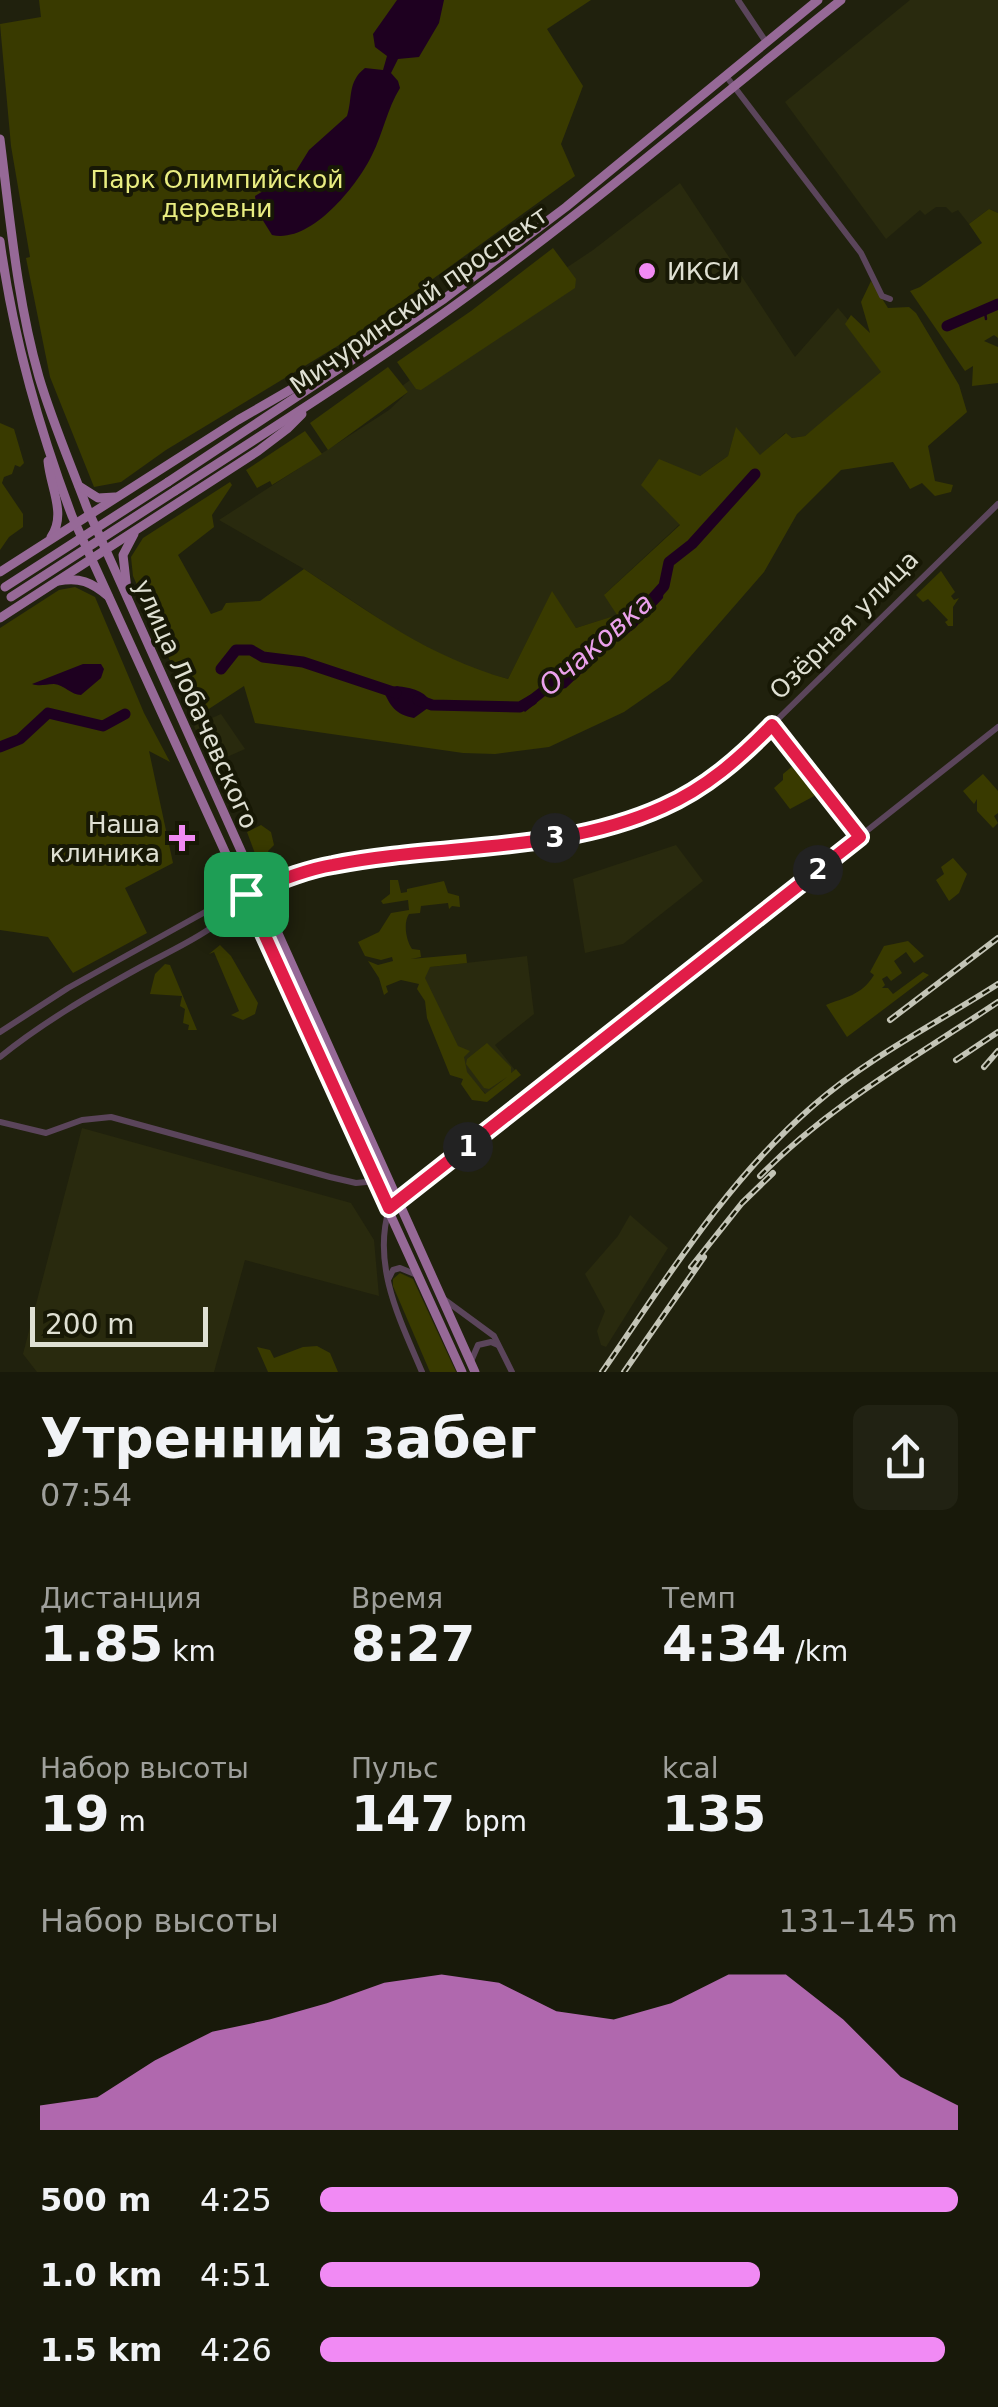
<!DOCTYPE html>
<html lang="ru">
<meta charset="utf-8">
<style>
body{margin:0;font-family:"DejaVu Sans",sans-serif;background:#212213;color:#f1f3f6;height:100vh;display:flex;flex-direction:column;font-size:38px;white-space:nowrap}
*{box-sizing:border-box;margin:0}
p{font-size:32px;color:#9fa09c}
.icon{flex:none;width:55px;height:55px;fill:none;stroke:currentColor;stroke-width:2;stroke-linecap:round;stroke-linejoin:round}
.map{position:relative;height:1372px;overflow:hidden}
.drawer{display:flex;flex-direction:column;background:#18190a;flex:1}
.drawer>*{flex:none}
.scale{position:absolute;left:30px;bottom:25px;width:178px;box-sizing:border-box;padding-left:10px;border:5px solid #dfe0d3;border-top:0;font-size:28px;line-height:35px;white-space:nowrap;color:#dfe0d3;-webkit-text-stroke:8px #171805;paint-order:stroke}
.pin{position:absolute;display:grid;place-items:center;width:85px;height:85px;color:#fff;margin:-42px;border-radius:20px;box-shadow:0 5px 15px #0006}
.km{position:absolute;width:50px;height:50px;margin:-25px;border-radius:50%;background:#222;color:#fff;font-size:28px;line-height:50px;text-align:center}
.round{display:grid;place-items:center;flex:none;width:105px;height:105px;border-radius:15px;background:#212213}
.overview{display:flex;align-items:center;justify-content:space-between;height:170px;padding:0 40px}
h1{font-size:55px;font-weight:700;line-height:75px}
.metrics{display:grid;grid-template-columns:repeat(3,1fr);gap:15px;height:170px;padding:10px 40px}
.metrics div{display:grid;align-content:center}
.metrics b{font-size:50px;font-weight:700}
.metrics small{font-size:28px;font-weight:400}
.metrics p{font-size:28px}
.chart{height:280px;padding:20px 40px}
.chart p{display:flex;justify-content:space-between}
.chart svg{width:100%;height:180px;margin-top:10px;fill:#f18af4;opacity:.7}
ul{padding:0 40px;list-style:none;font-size:32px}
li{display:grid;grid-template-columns:160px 120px 1fr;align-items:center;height:75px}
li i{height:25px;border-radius:12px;background:#f18af4}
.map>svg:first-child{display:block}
.built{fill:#292a0e}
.green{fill:#393a00}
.water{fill:#1e0020}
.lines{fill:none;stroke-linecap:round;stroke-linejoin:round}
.stream{stroke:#1e0020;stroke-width:2.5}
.river{stroke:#1e0020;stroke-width:11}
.minor{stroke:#5b455b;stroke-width:6}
.major{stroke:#966997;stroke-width:9}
.rail-casing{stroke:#c3c4b6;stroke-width:6}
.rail{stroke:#171805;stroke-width:2.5;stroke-dasharray:8;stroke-linecap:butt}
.major-bridge{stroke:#966997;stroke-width:9}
.route-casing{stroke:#fff;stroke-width:20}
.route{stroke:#e11d48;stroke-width:12}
.poi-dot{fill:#f18af4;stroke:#171805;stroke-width:4}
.labels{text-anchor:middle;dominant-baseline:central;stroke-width:8;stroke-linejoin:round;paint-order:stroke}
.park-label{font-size:25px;fill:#e9ed81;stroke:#171805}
.poi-label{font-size:25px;fill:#dfe0d3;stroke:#171805;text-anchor:start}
.street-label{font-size:25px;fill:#dfe0d3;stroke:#171805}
.water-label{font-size:28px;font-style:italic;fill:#eba1ec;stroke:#171805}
</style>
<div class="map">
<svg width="998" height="1372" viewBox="0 0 998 1372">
<rect width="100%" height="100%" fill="#20210d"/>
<g class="built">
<polygon points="910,0 998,0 998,213 989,209 969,224 958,210 952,213 946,207 936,207 925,215 920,210 886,239 785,102"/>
<polygon points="680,183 795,357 838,308 892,372 805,436 792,438 785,433 760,456 736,428 728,456 700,476 680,524 605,594 618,615 576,628 552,592 508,679 464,667 399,632 304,569 219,520 389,410 408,392 402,386 509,306 593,250"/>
<polygon points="221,714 245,749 211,764 194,726"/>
<polygon points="676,845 703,881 623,944 585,953 573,879"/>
<polygon points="527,956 534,1014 495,1045 515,1070 486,1094 459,1067 421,968"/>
<polygon points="82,1128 351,1203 374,1240 379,1296 245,1260 214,1372 37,1372 23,1354"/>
<polygon points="630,1215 668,1248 606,1347 601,1345 597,1331 605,1311 585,1274 618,1236"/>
</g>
<g class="green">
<polygon points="39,0 591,0 547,29 583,86 561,144 575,176 354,336 166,450 121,482 94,487 50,377 26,258 30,257 11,146 0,24 41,17"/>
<polygon points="989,209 998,213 998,338 994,335 984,341 998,347 998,383 972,386 973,366 965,371 910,291 920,287 982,243 969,224"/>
<polygon points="553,248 576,279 575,288 421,390 416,389 397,362 471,311"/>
<path d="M871,281L888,308L909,307L916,313L959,385L967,412L928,446L935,481L953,485L951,492L935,496L922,483L910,489L893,462L841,470L797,514L764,572L670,680L624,712L549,747L495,754L463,753L255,723L244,686L195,718L133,576L131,557L143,538L230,482L232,485L212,515L214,527L178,555L211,614L222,610L226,603L260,601L304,569C372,614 429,657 508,679L552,591L576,628L617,615L604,595L680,525L641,485L659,459L700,476L728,456L736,427L760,455L786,433L792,438L805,436L881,372L845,324L851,315L870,333L861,302Z"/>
<polygon points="388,367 408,392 328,450 310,423"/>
<polygon points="0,423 14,429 24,463 20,467 15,465 12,474 4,477 2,483 23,514 23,527 9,537 0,550"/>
<polygon points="305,431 322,454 272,485 270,481 257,488 246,470"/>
<polygon points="941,571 955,592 951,596 954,600 959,598 953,607 953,626 948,626 945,622 948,620 928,599 923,602 916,595"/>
<polygon points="75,587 95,597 144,713 170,762 149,751 173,863 125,888 147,933 73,973 48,937 0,930 0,628 59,590"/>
<polygon points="800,760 804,775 818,794 790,809 774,788 783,780 783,774"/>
<polygon points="983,774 998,791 998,813 994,816 998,823 993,828 977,811 977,799 974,804 963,791"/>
<polygon points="261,825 271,832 274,845 268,851 275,865 270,870 260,867 247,832"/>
<polygon points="953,858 967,874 959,893 949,901 936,880 944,874 941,867"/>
<path d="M390,880H398L401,893L407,892V889L444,881L448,893L459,896L460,907L452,906L449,909L448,903L421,906L420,913L409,914C403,923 406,940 412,949L420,950L421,957L411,959L466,954L467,963L430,967L425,978L458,1046L470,1051L464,1057L467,1072L485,1094L507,1077L489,1089L484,1088L466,1064L467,1059L487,1043L511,1067V1073L516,1069L521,1075L487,1102L472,1100L461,1084L463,1079L450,1075L427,1018L425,1001L417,989L419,984L401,980L386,986L388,992L384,995L379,978L368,961L378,965L393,961L392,957L381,960L365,956L358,942L379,932L391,913L409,910L408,900L383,904L381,901L390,894Z"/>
<path d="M908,941L924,956L914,963L906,952L894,961L902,973L891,981L887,976L882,979L885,985L882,988H888L893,994L923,972L929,975L847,1037L826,1005C845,997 861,996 874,975L870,972L884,946Z"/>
<polygon points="220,945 231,956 258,1003 255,1014 243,1020 231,1015 239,1011 214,952 209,954"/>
<polygon points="165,964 170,965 197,1030 188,1030 189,1025 183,1023 185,1009 180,1006 182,996 150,994 155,974"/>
<polygon points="400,1273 413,1279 456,1372 430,1372 393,1286 393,1279"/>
<polygon points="317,1346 330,1353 338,1372 268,1372 257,1347 270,1350 274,1358 303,1347"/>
</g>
<g class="water">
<path d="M397,0H444L439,23L419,57L398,59L391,73L398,81L400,88C387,109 383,133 372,155C357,186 311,244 272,235L257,211L255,196L296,171L309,150L347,116C353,98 347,82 365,68L383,70L387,56L375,47L373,34Z"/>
<polygon points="664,586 663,598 636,627 621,639 603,645 585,670 566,688 550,692 525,712 520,707 522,701 544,684 585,644 620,630"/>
<path d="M83,664H101L104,669L101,678L81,695C71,695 65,685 54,684C45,684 41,687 32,684Z"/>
<path d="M397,686C411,688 426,690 432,705L414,718C396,715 389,705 383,689Z"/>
</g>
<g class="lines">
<polyline class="stream" points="985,312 986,319"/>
<g class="river">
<polyline points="947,326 998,304"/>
<polyline points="645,607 664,586 669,562 692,544 755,474"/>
<polyline points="221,669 236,650 251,650 263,657 303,662 396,693"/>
<polyline points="418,700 432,705 520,707 532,700"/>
<polyline points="0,747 20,739 48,713 103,726 125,714"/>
</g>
<g class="minor">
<polyline points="738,0 766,42"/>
<polyline points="726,76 861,253 882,296 890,299"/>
<polyline points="773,725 860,837"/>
<polyline points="0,1032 68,988 234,896 334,864 592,832 677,800 733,763 998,504"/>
<path d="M0,1057C42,1023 90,995 137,969C173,949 221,930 245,896"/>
<polyline points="0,1122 46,1133 82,1120 111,1117 330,1177 356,1183 376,1181"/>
<polyline points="388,1280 393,1270 400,1268 417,1275"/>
<polyline points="445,1300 494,1336 512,1372"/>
<polyline points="472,1359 478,1345 491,1342 498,1345"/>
<path d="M422,1372C400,1320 372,1266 389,1209L998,727"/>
</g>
<g class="major">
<path d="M0,139C10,218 17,300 39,377C52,421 71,465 87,508L475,1372"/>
<path d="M0,241C13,337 38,426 72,516L462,1372"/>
<path d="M48,461C50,487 67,514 51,537"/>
<polyline points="168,482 444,299 566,207 818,0"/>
<polyline points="79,486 98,498 115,497"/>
<path d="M175,491C279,424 384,358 484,284C606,194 722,95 841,0"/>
<polyline points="0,572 238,420 323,371 341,365"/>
<path d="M58,581C80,577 91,582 108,596"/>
<polyline points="127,590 123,555 134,534"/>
<polyline points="0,618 258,451 287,429 302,414"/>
</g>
<g class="rail-casing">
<g id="rail">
<polyline points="890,1020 998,938"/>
<polyline points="956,1060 998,1032"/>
<polyline points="984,1067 998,1051"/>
<path d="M760,1176C828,1106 917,1056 998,1002"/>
<polyline points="691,1267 742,1203 773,1173"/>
<path d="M602,1372C667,1278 727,1180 814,1105C869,1057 937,1023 998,984"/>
<polyline points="624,1372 704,1257"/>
</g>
</g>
<use href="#rail" class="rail"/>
<g class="major-bridge">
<polyline points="5,587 168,482"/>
<polyline points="11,597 175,491"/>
</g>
</g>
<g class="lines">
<g class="route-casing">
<path id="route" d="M772,725L860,837L389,1208L246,894C274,883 303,870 333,865C443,843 559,854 663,807C706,788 740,758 772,725Z"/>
</g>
<use href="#route" class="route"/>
</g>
<g class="poi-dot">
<circle cx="647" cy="271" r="10"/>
<path d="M177 823h10v10h10v10h-10v10h-10v-10h-10v-10h10z"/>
</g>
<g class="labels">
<g class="park-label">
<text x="217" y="179">Парк Олимпийской<tspan x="217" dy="29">деревни</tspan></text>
</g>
<g class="poi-label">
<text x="667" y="271">ИКСИ</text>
<text x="160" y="824" text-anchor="end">Наша<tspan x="160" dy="29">клиника</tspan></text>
</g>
<g class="street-label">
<text transform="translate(419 300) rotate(-35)">Мичуринский проспект</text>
<text transform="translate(844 625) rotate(-45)">Озёрная улица</text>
<text transform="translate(196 704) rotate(66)">улица Лобачевского</text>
</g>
<g class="water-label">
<text transform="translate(596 644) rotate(-41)">Очаковка</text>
</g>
</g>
</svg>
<div class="scale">200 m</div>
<div class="pin" style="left:246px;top:894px;background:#1e9e55"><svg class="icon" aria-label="arrive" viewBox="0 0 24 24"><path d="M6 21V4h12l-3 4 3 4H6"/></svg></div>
<b class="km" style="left:468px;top:1147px">1</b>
<b class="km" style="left:818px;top:870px">2</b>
<b class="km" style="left:555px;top:838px">3</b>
</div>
<section class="drawer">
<div class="overview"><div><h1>Утренний забег</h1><p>07:54</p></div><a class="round"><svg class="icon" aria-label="share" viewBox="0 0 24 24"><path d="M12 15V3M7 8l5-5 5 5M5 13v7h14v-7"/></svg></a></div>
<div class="metrics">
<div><p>Дистанция</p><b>1.85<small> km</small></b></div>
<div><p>Время</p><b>8:27</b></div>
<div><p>Темп</p><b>4:34<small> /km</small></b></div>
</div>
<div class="metrics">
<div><p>Набор высоты</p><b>19<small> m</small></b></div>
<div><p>Пульс</p><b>147<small> bpm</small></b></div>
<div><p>kcal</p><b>135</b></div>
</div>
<div class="chart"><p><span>Набор высоты</span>131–145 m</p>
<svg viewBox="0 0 160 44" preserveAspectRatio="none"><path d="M0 44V38L10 36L20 27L30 20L40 17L50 13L60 8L70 6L80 8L90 15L100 17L110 13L120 6L130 6L140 17L150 31L160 38V44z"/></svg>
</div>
<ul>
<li><b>500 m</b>4:25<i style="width:100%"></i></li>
<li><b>1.0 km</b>4:51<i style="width:69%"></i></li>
<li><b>1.5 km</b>4:26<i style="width:98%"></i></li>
</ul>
</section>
